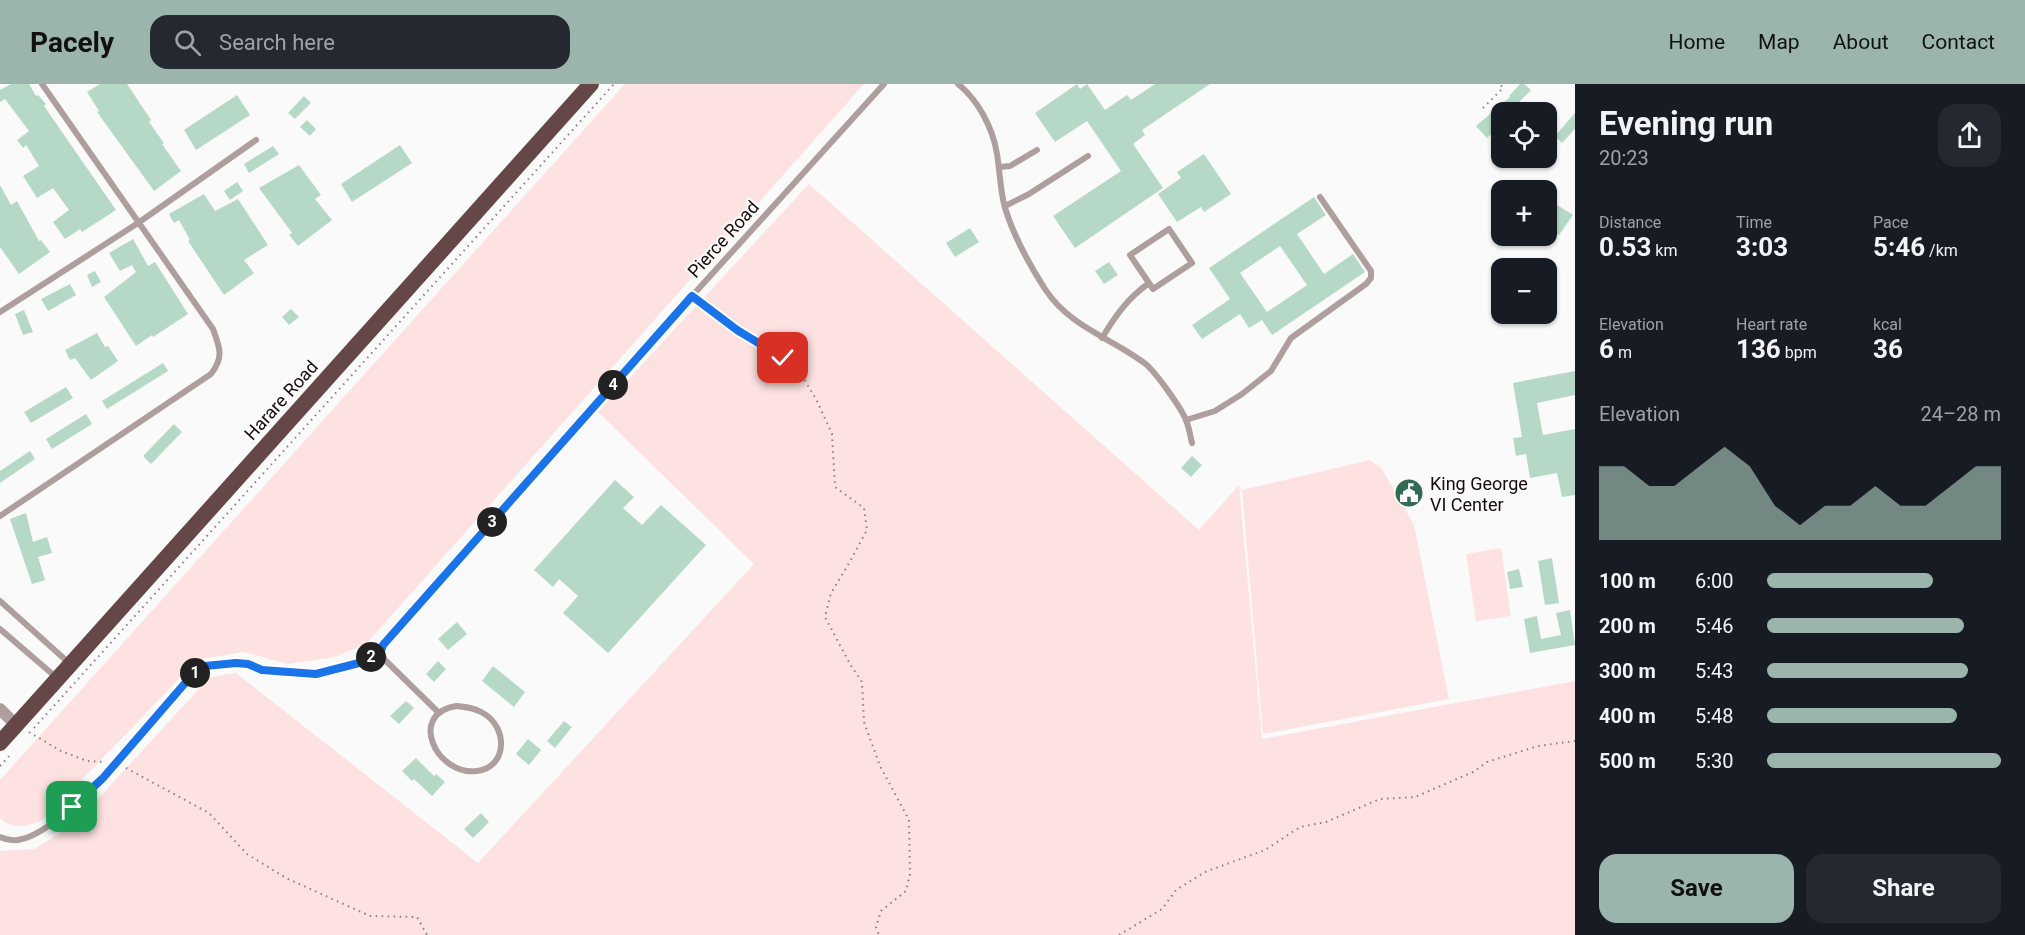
<!DOCTYPE html>
<meta charset="utf-8">
<style>
body{margin:0;font-family:Roboto,sans-serif;background:#242831;color:#f1f3f6;height:100vh;display:flex;flex-direction:column;font-size:22px;white-space:nowrap}
*{box-sizing:border-box;margin:0}
p{font-size:20px;color:#9ea1a6}
.icon{flex:none;width:33px;height:33px;fill:none;stroke:currentColor;stroke-width:2;stroke-linecap:round;stroke-linejoin:round}
.map{position:relative;flex:1;overflow:hidden}
.panel{display:flex;flex-direction:column;background:#171b24;width:450px}
.panel>*{flex:none}
.fabs{position:absolute;left:1491px;top:18px;display:grid;gap:12px}
.fabs a{display:grid;place-items:center;width:66px;height:66px;border-radius:12px;background:#171b24;box-shadow:0 2px 4px #0004;font-size:30px}
.pin{position:absolute;display:grid;place-items:center;width:51px;height:51px;color:#fff;margin:-26px;border-radius:12px;box-shadow:0 3px 9px #0006}
.km{position:absolute;width:30px;height:30px;margin:-15px;border-radius:50%;background:#222;color:#fff;font-size:16px;line-height:30px;text-align:center}
.round{display:grid;place-items:center;flex:none;width:63px;height:63px;border-radius:18px;background:#242831}
.headline{display:flex;align-items:center;justify-content:space-between;height:102px;padding:0 24px}
h1{font-size:33px;font-weight:700;line-height:45px}
.stats{display:grid;grid-template-columns:repeat(3,1fr);gap:9px;height:102px;padding:6px 24px}
.stats div{display:grid;align-content:center}
.stats b{font-size:26px;font-weight:700}
.stats small{font-size:16px;font-weight:400}
.stats p{font-size:16px}
.chart{height:168px;padding:12px 24px}
.chart p{display:flex;justify-content:space-between}
.chart svg{width:100%;height:108px;margin-top:6px;fill:#9bb5ac;opacity:.7}
.cta{display:flex;gap:12px;margin-top:auto;padding:12px 24px}
.cta a{flex:1;height:69px;border-radius:18px;background:#9bb5ac;color:#111;font-size:24px;font-weight:700;line-height:69px;text-align:center}
.cta a+a{background:#242831;color:#f1f3f6}
ul{padding:0 24px;list-style:none;font-size:20px}
li{display:grid;grid-template-columns:96px 72px 1fr;align-items:center;height:45px}
li i{height:15px;border-radius:8px;background:#9bb5ac}
header{display:flex;align-items:center;gap:36px;box-sizing:border-box;height:84px;padding:0 30px;background:#9bb5ac;color:#111}
header strong{font-size:28px}
nav{display:flex;gap:33px;margin-inline-start:auto;font-size:21px}
.search{width:420px;height:54px;background:#242831;display:flex;align-items:center;gap:15px;box-sizing:border-box;padding:0 21px;border-radius:18px;color:#9ea1a6;font-size:22px}
main{display:flex;flex:1;min-height:0}
.map>svg:first-child{display:block}
.green{fill:#fde2e1}
.building{fill:#b6d9c7;fill-rule:evenodd}
.lines{fill:none;stroke-linecap:round;stroke-linejoin:round}
.path{stroke:#888181;stroke-width:2;stroke-dasharray:1.5 4.5;stroke-linecap:butt}
.service{stroke:#af9e9e;stroke-width:6}
.minor{stroke:#af9e9e;stroke-width:12}
.trunk{stroke:#644746;stroke-width:16}
.route-casing{stroke:#fff;stroke-width:12}
.route{stroke:#1a73e8;stroke-width:8}
.labels{text-anchor:middle;dominant-baseline:central;stroke-width:4.5;stroke-linejoin:round;paint-order:stroke}
.street-label{font-size:18px;fill:#180b0b;stroke:#fafafa}
.poi-label{font-size:18px;fill:#180b0b;stroke:#fafafa;text-anchor:start}
</style>
<header>
<strong>Pacely</strong>
<div class="search"><svg class="icon" aria-label="search" viewBox="0 0 24 24"><circle cx="10" cy="10" r="6"/><path d="M15 15l6 6"/></svg>Search here</div>
<nav><a>Home</a><a>Map</a><a>About</a><a>Contact</a></nav>
</header>
<main>
<div class="map">
<svg width="1575" height="851" viewBox="0 0 1575 851">
<rect width="100%" height="100%" fill="#fafafa"/>
<g class="green">
<path d="M625,0H864L367,559L335,573L288,580L243,568L197,576L43,736C29,742 12,747 0,734V696Z"/>
<polygon points="809,100 1199,446 1239,401 1262,655 1575,597 1575,851 0,851 0,767 34,765 74,741 210,593 236,589 478,779 754,480 598,328"/>
<polygon points="1370,376 1382,385 1414,441 1449,615 1263,650 1242,406"/>
<polygon points="1501,464 1511,532 1476,537 1466,470"/>
</g>
<g class="building">
<polygon points="11,0 29,0 36,12 38,11 46,20 44,22 116,126 82,148 80,145 65,155 53,138 69,126 53,104 37,114 23,92 39,82 26,61 23,64 17,56 29,47 5,15 0,18 0,6"/>
<polygon points="100,0 127,0 151,36 149,38 164,59 162,60 181,87 154,107 97,28 99,27 87,8"/>
<polygon points="1077,0 1080,5 1087,0 1105,26 1127,11 1131,16 1155,0 1210,0 1142,46 1145,51 1133,60 1163,104 1075,164 1053,132 1121,87 1087,37 1055,58 1035,29"/>
<polygon points="1520,0 1524,0 1531,6 1509,28 1502,28 1502,41 1487,54 1476,42 1510,13 1509,12"/>
<polygon points="237,11 250,31 196,66 184,46"/>
<polygon points="304,12 311,19 295,35 288,29"/>
<polygon points="1575,29 1575,45 1562,59 1555,52"/>
<polygon points="307,36 316,45 310,52 300,43"/>
<polygon points="400,61 412,79 352,118 341,100"/>
<polygon points="273,62 279,70 249,89 244,80"/>
<polygon points="1204,70 1231,110 1204,128 1201,123 1177,138 1158,110 1181,94 1177,88"/>
<polygon points="299,81 321,111 315,115 332,136 298,162 289,151 292,149 259,104"/>
<polygon points="237,98 243,107 230,116 224,107"/>
<polygon points="0,101 11,121 17,117 39,157 41,156 50,168 19,190 0,163"/>
<polygon points="204,110 215,127 238,115 268,161 244,176 254,189 224,211 188,157 190,156 179,136 174,139 169,130"/>
<path d="M1314,113L1326,131L1297,150L1324,190L1353,170L1365,188L1272,251L1262,236L1249,244L1240,230L1202,255L1192,241L1230,215L1209,184ZM1280,162L1307,201L1267,228L1240,189Z"/>
<polygon points="1554,119 1573,131 1559,151 1546,143 1546,130"/>
<polygon points="970,144 979,158 955,173 946,159"/>
<polygon points="133,155 148,182 155,178 188,230 153,253 152,251 136,262 104,213 136,188 132,181 120,187 109,169"/>
<polygon points="1109,178 1118,191 1104,200 1095,187"/>
<polygon points="95,187 101,198 92,203 87,191"/>
<polygon points="70,200 76,211 48,227 41,215"/>
<polygon points="291,225 299,233 289,241 282,233"/>
<polygon points="24,226 33,248 23,251 15,230"/>
<polygon points="97,249 105,263 108,262 118,277 91,296 75,274 70,276 65,266"/>
<polygon points="163,279 168,287 107,325 102,317"/>
<polygon points="1575,287 1575,311 1537,319 1543,351 1575,345 1575,411 1562,413 1557,389 1530,394 1526,370 1516,372 1513,354 1522,353 1513,299"/>
<polygon points="66,303 73,314 31,339 24,328"/>
<polygon points="86,330 92,340 52,365 46,355"/>
<polygon points="174,340 182,348 151,380 143,372"/>
<polygon points="30,367 35,375 0,399 0,387"/>
<polygon points="1192,372 1202,381 1191,393 1181,384"/>
<polygon points="615,396 634,413 623,424 642,441 661,421 706,461 608,569 563,529 578,512 559,495 553,503 534,486"/>
<polygon points="26,429 33,458 47,453 52,469 38,473 45,496 32,500 10,435"/>
<polygon points="1552,474 1559,519 1545,521 1538,477"/>
<polygon points="1519,485 1523,503 1510,505 1507,488"/>
<polygon points="1570,526 1575,561 1530,569 1524,535 1537,532 1541,555 1561,551 1556,529"/>
<polygon points="457,538 467,550 448,566 438,555"/>
<polygon points="438,577 446,585 434,598 426,590"/>
<polygon points="493,582 525,608 514,623 482,597"/>
<polygon points="406,617 414,624 399,640 390,632"/>
<polygon points="564,637 572,643 555,664 547,657"/>
<polygon points="528,655 541,666 529,681 516,670"/>
<polygon points="416,674 434,692 436,690 445,698 432,712 414,695 412,697 402,687"/>
<polygon points="481,729 489,738 473,754 464,745"/>
</g>
<g class="lines">
<g class="path">
<polyline points="1483,24 1503,4 1500,0"/>
<polyline points="699,218 737,246 783,274 804,295 817,317 832,350 835,403 864,424 867,446 848,481 831,509 825,533 850,580 862,598 864,638 880,682 909,736 910,790 906,807 881,827 876,843 879,851"/>
<polyline points="34,644 614,0"/>
<polyline points="29,648 61,667 87,677 106,678"/>
<polyline points="0,682 12,669"/>
<polyline points="126,684 209,729 247,770 286,794 370,832 417,833 427,851"/>
<polyline points="1119,851 1162,825 1176,806 1205,788 1265,766 1300,743 1326,738 1380,715 1415,713 1473,688 1487,678 1538,662 1575,657"/>
</g>
<g class="service">
<path d="M958,0C978,16 993,44 997,70C1000,88 1000,106 1005,124C1014,153 1029,180 1045,205C1069,242 1109,253 1143,278C1154,285 1181,324 1186,336C1189,343 1190,351 1192,359"/>
<polyline points="999,83 1010,82 1037,66"/>
<polyline points="1005,122 1029,110 1088,72"/>
<polyline points="0,228 138,139 256,56"/>
<path d="M1102,254C1116,231 1127,215 1149,199L1130,171L1169,145L1192,179L1153,205L1149,199"/>
<polyline points="1186,336 1215,327 1242,310 1271,287 1291,254 1366,200 1371,194 1371,187 1320,113"/>
<path d="M0,432L211,290C224,273 220,264 213,245L42,0"/>
<polyline points="0,517 69,579"/>
<polyline points="0,545 57,594"/>
<path d="M457,622C466,623 475,624 483,629C508,643 508,683 477,687C436,692 407,629 457,622Z"/>
<polyline points="438,628 385,576 381,567 383,561 692,212 884,0"/>
<path d="M0,753C6,756 11,757 18,756C66,749 159,630 193,590L205,582L236,579L248,580L262,586L316,590L359,579L381,567"/>
</g>
<polyline class="minor" points="0,625 16,641"/>
<polyline class="trunk" points="0,659 591,0"/>
</g>
<g class="lines">
<g class="route-casing">
<polyline id="route" points="72,723 103,694 193,590 205,582 236,579 248,580 262,586 316,590 359,579 381,567 383,561 692,212 737,246 783,274"/>
</g>
<use href="#route" class="route"/>
</g>
<defs>
<g id="civic-disc" transform="scale(1.5)"><circle r="9.5" fill="#326a52" stroke="#fafafa"/><path d="M-.6-6.5H3V-4.5H.6V-3L4-1V1h2V6H-6V1h2V-1L-.6-3ZM-1.2 2.5V6h2.4V2.5Z" fill="#fff"/></g>
</defs>
<g fill-rule="evenodd">
<use href="#civic-disc" x="1409" y="409"/>
</g>
<g class="labels">
<g class="street-label">
<text transform="translate(723 155) rotate(-48)">Pierce Road</text>
<text transform="translate(281 316) rotate(-48)">Harare Road</text>
</g>
<g class="poi-label">
<text x="1430" y="399">King George<tspan x="1430" dy="21">VI Center</tspan></text>
</g>
</g>
</svg>
<div class="fabs">
<a><svg class="icon" aria-label="locate" viewBox="0 0 24 24"><circle cx="12" cy="12" r="6"/><path d="M12 2v4M12 18v4M2 12h4M18 12h4"/></svg></a>
<a>+</a>
<a>−</a>
</div>
<div class="pin" style="left:72px;top:723px;background:#1e9e55"><svg class="icon" aria-label="arrive" viewBox="0 0 24 24"><path d="M6 21V4h12l-3 4 3 4H6"/></svg></div>
<div class="pin" style="left:783px;top:274px;background:#d93025"><svg class="icon" aria-label="check" viewBox="0 0 24 24"><path d="M5 12l5 5 9-10"/></svg></div>
<b class="km" style="left:195px;top:589px">1</b>
<b class="km" style="left:371px;top:573px">2</b>
<b class="km" style="left:492px;top:438px">3</b>
<b class="km" style="left:613px;top:301px">4</b>
</div>
<section class="panel">
<div class="headline"><div><h1>Evening run</h1><p>20:23</p></div><a class="round"><svg class="icon" aria-label="share" viewBox="0 0 24 24"><path d="M12 15V3M7 8l5-5 5 5M5 13v7h14v-7"/></svg></a></div>
<div class="stats">
<div><p>Distance</p><b>0.53<small> km</small></b></div>
<div><p>Time</p><b>3:03</b></div>
<div><p>Pace</p><b>5:46<small> /km</small></b></div>
</div>
<div class="stats">
<div><p>Elevation</p><b>6<small> m</small></b></div>
<div><p>Heart rate</p><b>136<small> bpm</small></b></div>
<div><p>kcal</p><b>36</b></div>
</div>
<div class="chart"><p><span>Elevation</span>24–28 m</p>
<svg viewBox="0 0 160 44" preserveAspectRatio="none"><path d="M0 44V14L10 14L20 22L30 22L40 14L50 6L60 14L70 30L80 38L90 30L100 30L110 22L120 30L130 30L140 22L150 14L160 14V44z"/></svg>
</div>
<ul>
<li><b>100 m</b>6:00<i style="width:71%"></i></li>
<li><b>200 m</b>5:46<i style="width:84%"></i></li>
<li><b>300 m</b>5:43<i style="width:86%"></i></li>
<li><b>400 m</b>5:48<i style="width:81%"></i></li>
<li><b>500 m</b>5:30<i style="width:100%"></i></li>
</ul>
<div class="cta"><a>Save</a><a>Share</a></div>
</section>
</main>
